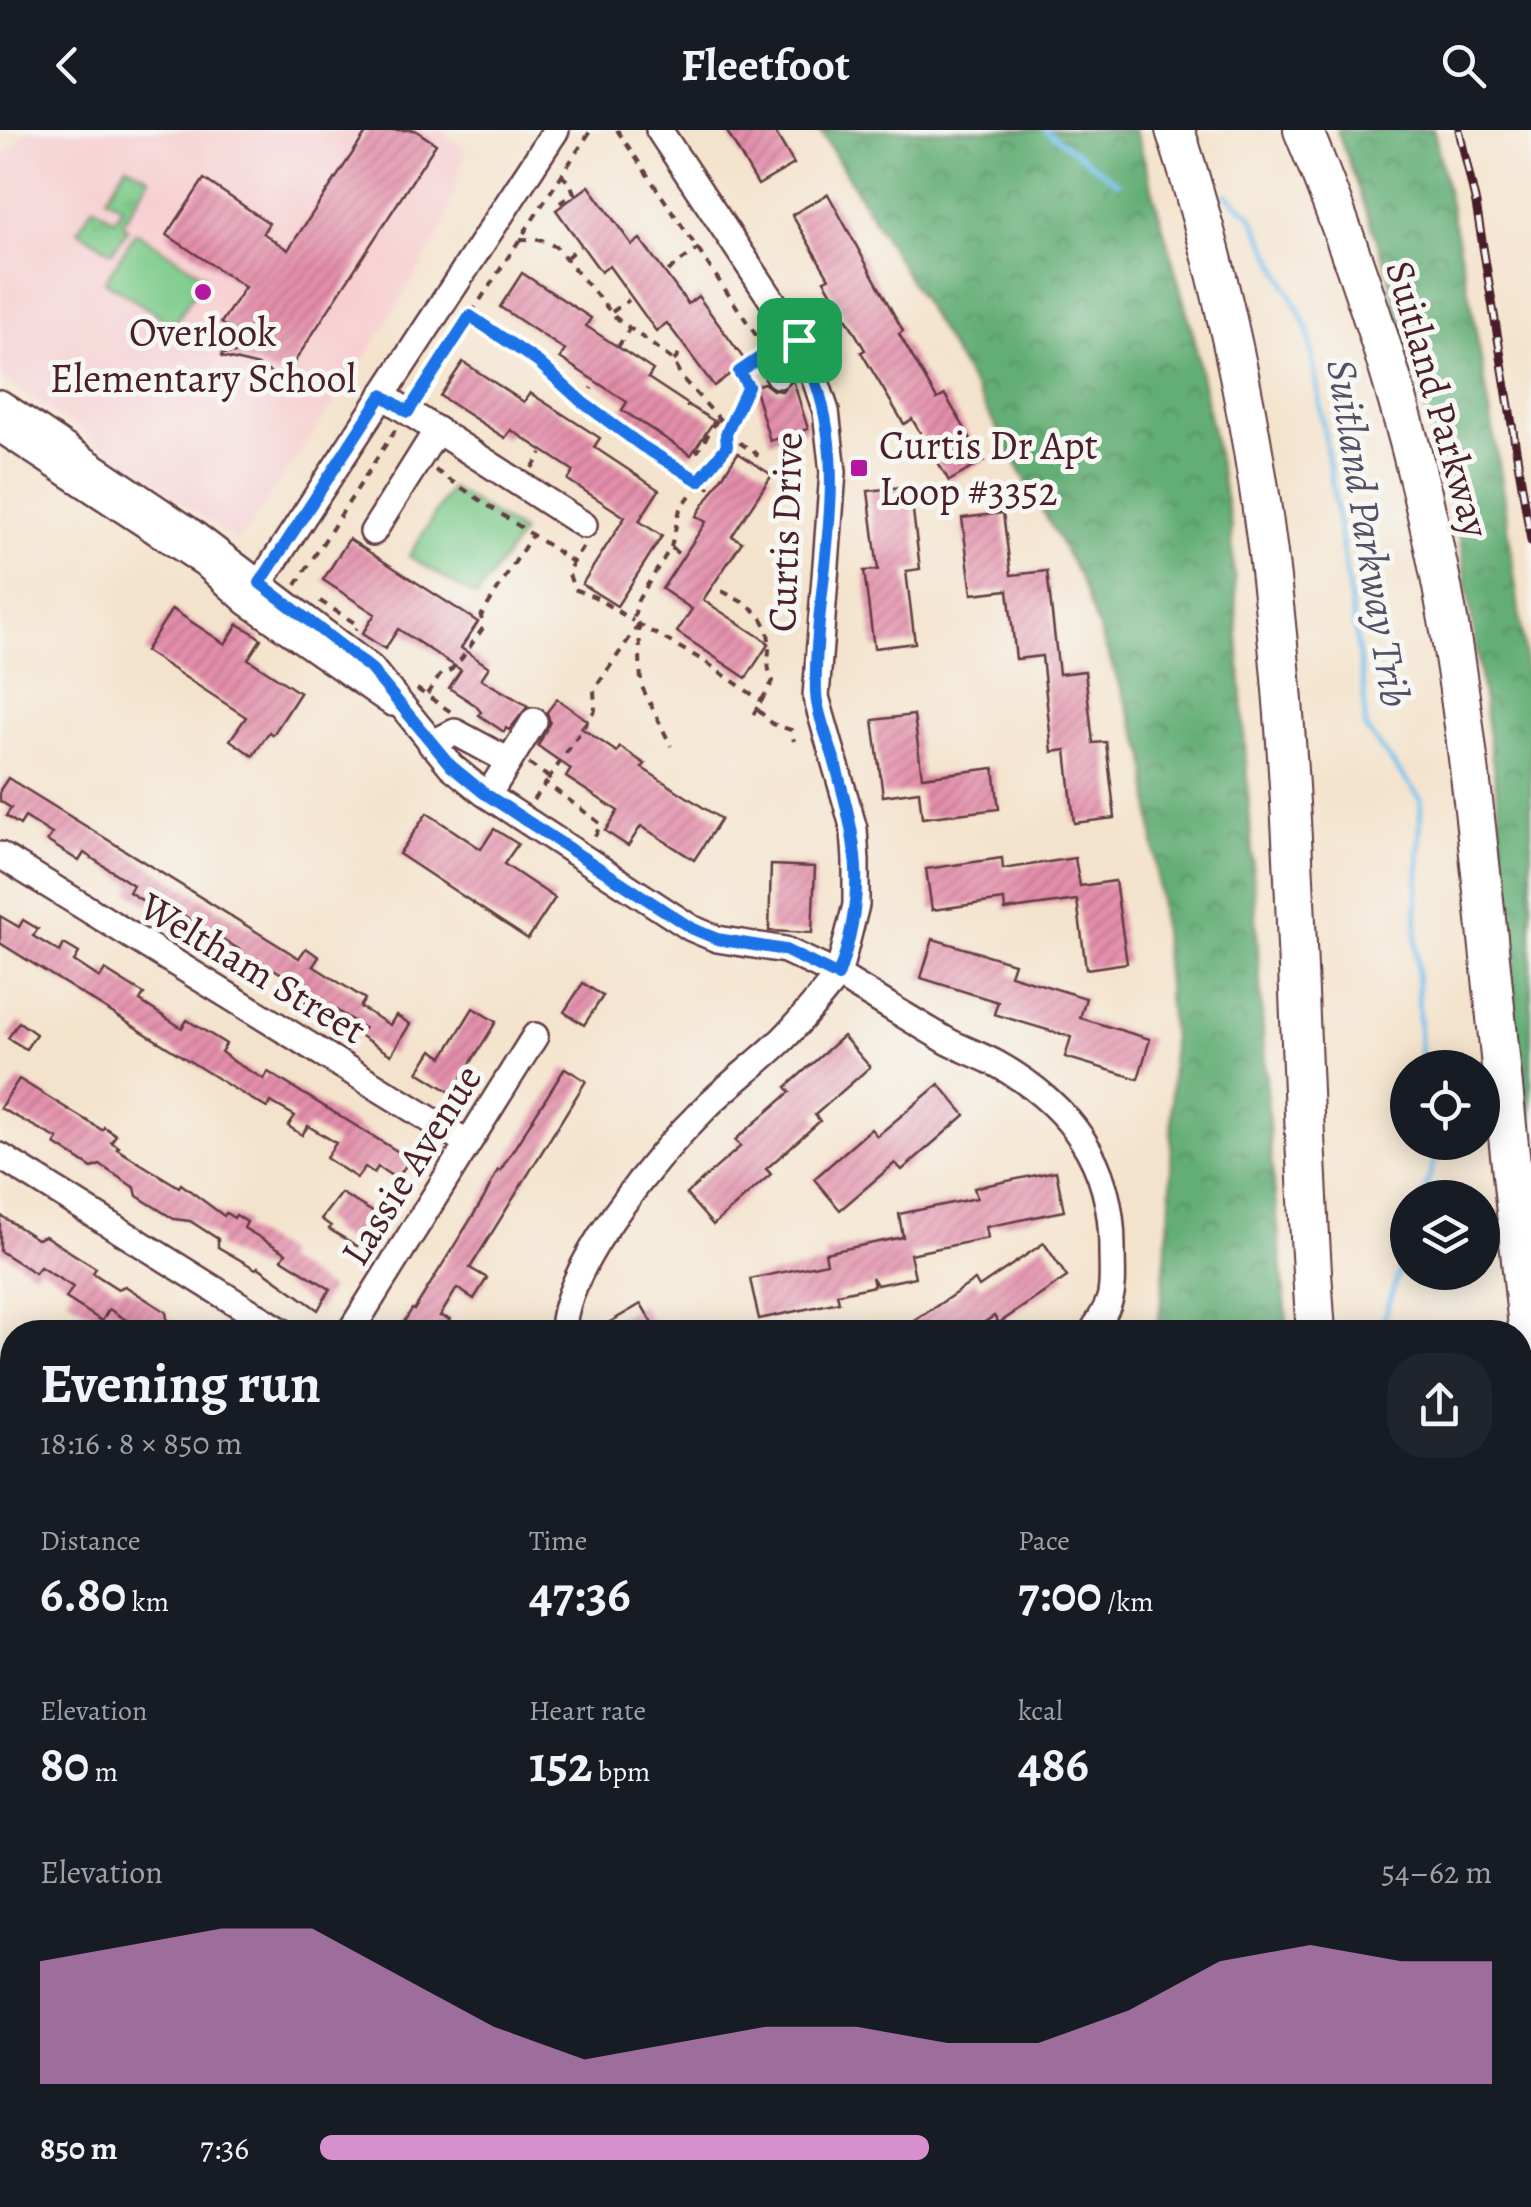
<!DOCTYPE html>
<meta charset="utf-8">
<style>
body{margin:0;font-family:Alegreya,serif;background:#20242c;color:#f1f3f6;height:100vh;display:flex;flex-direction:column;font-size:38px;white-space:nowrap}
*{box-sizing:border-box;margin:0}
p{font-size:32px;color:#9ea1a6}
.icon{flex:none;width:55px;height:55px;fill:none;stroke:currentColor;stroke-width:2;stroke-linecap:round;stroke-linejoin:round}
.map{position:relative;flex:1;overflow:hidden}
.panel{position:absolute;left:0px;top:1190px;width:1532px;height:888px;display:flex;flex-direction:column;background:#171b24;border-radius:40px 40px 0 0;box-shadow:0 5px 25px #0003}
.panel>*{flex:none}
.buttons{position:absolute;left:1390px;top:920px;display:grid;gap:20px}
.buttons a{display:grid;place-items:center;width:110px;height:110px;border-radius:50%;background:#171b24;box-shadow:0 5px 25px #0003;font-size:50px}
.pin{position:absolute;display:grid;place-items:center;width:85px;height:85px;color:#fff;margin:-42px;border-radius:20px;box-shadow:0 5px 15px #0006}
.round{display:grid;place-items:center;flex:none;width:105px;height:105px;border-radius:40px;background:#20242c}
.head{display:flex;align-items:center;justify-content:space-between;height:170px;padding:0 40px}
h1{font-size:55px;font-weight:700;line-height:75px}
.stats{display:grid;grid-template-columns:repeat(3,1fr);gap:15px;height:170px;padding:10px 40px}
.stats div{display:grid;align-content:center}
.stats b{font-size:50px;font-weight:700}
.stats small{font-size:28px;font-weight:400}
.stats p{font-size:28px}
.chart{height:280px;padding:20px 40px}
.chart p{display:flex;justify-content:space-between}
.chart svg{width:100%;height:180px;margin-top:10px;fill:#d690ce;opacity:.7}
ul{padding:0 40px;list-style:none;font-size:32px}
li{display:grid;grid-template-columns:160px 120px 1fr;align-items:center;height:75px}
li i{height:25px;border-radius:12px;background:#d690ce}
header{display:flex;justify-content:space-between;align-items:center;height:130px;padding:0 40px;background:#171b24;font-size:45px;font-weight:700}
.map>svg:first-child{display:block}
.built{fill:#f7cfd1}
.industrial{fill:#d2bdc6}
.forest{fill:url(#forest-crowns);stroke:#576650;stroke-width:2.5}
.park{fill:url(#park-tufts);stroke:#62745a;stroke-width:2.5}
.garden{fill:#7bca8a;stroke:#62745a;stroke-width:2.5}
.lines{fill:none;stroke-linecap:round;stroke-linejoin:round}
.stream{stroke:#73c0ed;stroke-width:5}
.building{fill:url(#building-hatch)}
.minor-casing{stroke:#643c43;stroke-width:30}
.highway-casing{stroke:#643c43;stroke-width:42}
.path{stroke:#643c43;stroke-width:4;stroke-dasharray:8 8;stroke-linecap:butt}
.minor{stroke:#fff;stroke-width:25}
.highway{stroke:#fff;stroke-width:38}
.rail-casing{stroke:#4a1f2b;stroke-width:9}
.rail{stroke:#f6f6f2;stroke-width:5;stroke-dasharray:15;stroke-linecap:butt}
.route-casing{stroke:#fff;stroke-width:20}
.route{stroke:#1a73e8;stroke-width:12}
.poi-dot{fill:#b5179e;stroke:#f6f6f2;stroke-width:4}
.labels{text-anchor:middle;dominant-baseline:central;stroke-width:10;stroke-linejoin:round;paint-order:stroke}
.poi-label{font-size:40px;fill:#4a1f2b;stroke:#f6f6f2}
.street-label{font-size:40px;fill:#4a1f2b;stroke:#f6f6f2}
.water-label{font-size:42px;font-style:italic;fill:#564f65;stroke:#f6f6f2}
</style>
<header><svg class="icon" aria-label="back" viewBox="0 0 24 24"><path d="M15 5l-7 7 7 7"/></svg>Fleetfoot<svg class="icon" aria-label="search" viewBox="0 0 24 24"><circle cx="10" cy="10" r="6"/><path d="M15 15l6 6"/></svg></header>
<div class="map">
<svg width="1531" height="2077" viewBox="0 0 1531 2077">
<defs>
<pattern id="forest-crowns" width="20" height="18" patternUnits="userSpaceOnUse" patternTransform="scale(2.5)"><rect width="20" height="18" fill="#64ae76"/><path d="M2 6a3 3 0 1 1 6 0M12 15a3 3 0 1 1 6 0" fill="none" stroke="#548d61"/></pattern>
<pattern id="park-tufts" width="24" height="20" patternUnits="userSpaceOnUse" patternTransform="scale(2.5)"><rect width="24" height="20" fill="#7bca8a"/><path d="M3 7l-1-3M5 7V3M7 7l1-3M15 17l-1-3M17 17v-4M19 17l1-3" fill="none" stroke="#6cad77"/></pattern>
<pattern id="building-hatch" width="6" height="6" patternUnits="userSpaceOnUse" patternTransform="scale(2.5)"><rect width="6" height="6" fill="#e48fab"/><path d="M-1 1l2-2M0 6l6-6M5 7l2-2" fill="none" stroke="#bb748b"/></pattern>
</defs>
<rect width="100%" height="100%" fill="#f6f6f2"/>
<filter id="ink" filterUnits="userSpaceOnUse"><feTurbulence type="fractalNoise" baseFrequency=".01" numOctaves="2"/><feDisplacementMap in="SourceGraphic" scale="20" xChannelSelector="R" yChannelSelector="G"/><feConvolveMatrix kernelMatrix="1 2 1 2 8 2 1 2 1" color-interpolation-filters="sRGB"/></filter>
<filter id="wash" filterUnits="userSpaceOnUse"><feTurbulence type="fractalNoise" baseFrequency=".0048" numOctaves="4" result="noise"/><feDisplacementMap in="SourceGraphic" scale="40" xChannelSelector="R" yChannelSelector="G"/><feGaussianBlur stdDeviation="2.25" result="paint"/><feColorMatrix in="noise" values="0 0 0 0 0 0 0 0 0 0 0 0 0 0 0 0 0 1.4 0 .05"/><feComposite in="paint" operator="in"/></filter>
<g filter="url(#wash)">
<rect width="100%" height="100%" fill="#f4e3cc"/>
<polygon class="built" points="29,0 440,0 465,18 446,94 364,230 238,412 0,246 0,29"/>
<polygon class="industrial" points="12,1927 12,2065 822,2065 812,2077 0,2077 0,1936"/>
<g class="forest">
<polygon points="820,0 1134,0 1139,12 1193,204 1231,396 1271,1027 1288,1202 1158,1202 1171,1068 1172,908 1146,627 1080,448 976,261"/>
<polygon points="1337,0 1434,0 1473,184 1503,358 1531,575 1531,1022 1517,932 1498,670 1460,407 1383,127"/>
<polygon points="12,1783 12,1927 0,1936 0,1798"/>
<polygon points="1520,2038 1531,2060 1531,2077 813,2077 822,2065 1520,2065"/>
</g>
<polygon class="park" points="127,35 150,48 122,94 128,99 112,122 78,100 93,76 115,90 122,77 106,67"/>
<g class="garden">
<polygon points="136,102 205,146 174,195 105,151"/>
<polygon points="451,358 522,403 476,467 409,426"/>
</g>
<g class="lines">
<g class="stream">
<polyline points="1045,0 1118,53"/>
<polyline points="1226,64 1252,86 1308,199 1364,558 1365,598 1421,669 1416,812 1421,938"/>
<polyline points="1423,1068 1434,1032 1431,1012"/>
<polyline points="1379,1202 1408,1114"/>
<polyline points="1520,1757 1531,1775"/>
</g>
</g>
<g id="blocks">
<g class="building">
<polygon points="368,0 415,0 436,14 288,242 275,245 259,236 222,227 222,224 264,221 221,193 245,157 167,105 204,49 269,93 263,103 288,120"/>
<polygon points="726,0 774,0 794,34 758,55"/>
<polygon points="589,56 632,115 640,109 688,174 698,166 746,232 714,256 667,193 656,201 609,136 601,142 556,80"/>
<polygon points="828,64 903,201 899,204 937,269 945,265 984,331 949,351 912,289 904,294 861,222 865,220 824,150 829,148 792,85"/>
<polygon points="522,143 591,188 586,196 653,240 648,248 689,275 686,277 690,276 714,291 691,325 622,280 627,272 560,228 565,220 500,177"/>
<polygon points="463,232 524,272 530,263 600,308 594,317 659,360 639,391 662,406 617,476 582,454 625,387 568,350 574,341 511,300 505,308 440,266"/>
<polygon points="793,250 808,299 770,311 754,256 764,253 773,260 782,261"/>
<polygon points="738,323 772,345 732,406 742,412 703,470 769,513 746,548 677,502 692,479 662,459 706,392 696,386"/>
<polygon points="910,356 920,439 906,441 915,513 874,518 864,441 878,440 868,361"/>
<polygon points="1003,383 1011,445 1047,441 1059,544 1085,541 1093,613 1106,612 1115,688 1074,693 1066,620 1052,622 1042,526 1016,529 1008,460 972,464 962,388"/>
<polygon points="349,409 478,492 461,518 489,537 481,549 528,576 509,600 506,598 504,602 479,585 481,582 475,575 449,558 461,540 398,499 385,519 362,504 375,484 323,450"/>
<polygon points="172,479 225,514 238,494 253,503 261,509 248,529 300,563 273,605 269,602 253,626 230,610 246,587 145,521"/>
<polygon points="557,569 587,590 581,598 617,622 620,617 645,634 642,638 721,689 694,730 641,696 628,716 605,701 618,681 566,647 571,639 538,616 550,592 547,582"/>
<polygon points="914,585 922,647 994,638 999,679 922,688 919,661 883,666 873,590"/>
<polygon points="8,648 299,828 306,818 319,827 313,836 365,869 360,877 390,895 396,885 410,894 391,925 359,905 364,898 336,880 332,888 293,863 297,856 282,844 255,828 250,837 235,828 240,820 214,804 209,812 194,802 198,795 173,778 168,787 129,762 133,755 84,723 79,731 47,711 52,704 25,687 20,695 6,686 11,678 0,671 0,660"/>
<polygon points="427,683 481,719 494,699 518,714 504,734 555,768 528,809 399,724"/>
<polygon points="1002,728 1003,739 1075,728 1080,756 1115,751 1127,833 1086,839 1077,770 1005,780 1004,770 932,780 926,739"/>
<polygon points="771,735 815,737 812,803 769,801"/>
<polygon points="0,786 19,797 23,790 38,799 33,806 60,822 64,814 79,823 74,831 100,848 105,840 129,855 144,864 140,871 182,898 187,890 226,914 221,922 236,933 264,949 268,942 410,1029 397,1049 378,1037 374,1043 365,1037 357,1048 326,1028 336,1013 308,996 302,1005 288,996 295,986 271,972 267,978 236,960 0,813"/>
<polygon points="933,809 1014,833 1010,845 1086,868 1080,888 1150,909 1138,949 1065,927 1071,907 994,884 998,872 921,848"/>
<polygon points="583,853 603,866 584,895 564,882"/>
<polygon points="473,878 496,892 452,963 418,942 432,920 443,927"/>
<polygon points="19,892 36,904 26,919 8,908"/>
<polygon points="843,906 870,937 815,985 820,991 766,1039 771,1044 713,1095 686,1064 741,1016 735,1010 790,962 786,957"/>
<polygon points="565,938 586,951 470,1138 487,1148 474,1169 457,1158 440,1186 450,1189 441,1202 407,1202 400,1198 412,1179 414,1180 484,1068 498,1040 500,1041"/>
<polygon points="19,949 102,1000 104,997 116,1005 111,1012 119,1017 117,1019 146,1037 179,1057 181,1054 224,1086 226,1083 234,1088 236,1085 247,1092 244,1098 286,1123 282,1129 330,1159 318,1180 258,1137 256,1139 218,1117 218,1109 190,1091 174,1089 137,1066 135,1058 100,1035 92,1038 55,1014 58,1009 0,978"/>
<polygon points="939,954 965,985 902,1040 895,1033 840,1080 814,1049 871,999 877,1006"/>
<polygon points="1056,1041 1064,1081 986,1097 988,1108 910,1124 915,1147 877,1155 872,1147 874,1156 837,1164 839,1172 759,1189 750,1149 827,1133 825,1123 903,1107 899,1084 977,1068 974,1058"/>
<polygon points="341,1063 376,1084 357,1116 329,1099 331,1096 321,1089"/>
<polygon points="0,1085 37,1109 45,1106 67,1120 96,1138 93,1143 118,1159 125,1156 166,1182 167,1189 175,1194 169,1202 145,1202 109,1179 102,1191 66,1168 73,1157 40,1137 35,1143 0,1121"/>
<polygon points="1044,1113 1067,1147 999,1193 994,1186 970,1202 898,1202 975,1150 979,1157"/>
<polygon points="641,1174 658,1202 593,1202"/>
</g>
</g>
</g>
<g filter="url(#ink)">
<use href="#blocks" fill-opacity="0" stroke="#643c43" stroke-width="2.5"/>
<g class="lines">
<g class="minor-casing">
<g id="minor">
<polyline points="778,245 782,228 799,210"/>
<polyline points="382,265 584,395"/>
<polyline points="0,273 189,400 371,538 451,636 484,663 691,798 717,809 785,820 838,845 856,775 856,731 854,699 816,567 833,342 826,281 805,220 659,0"/>
<polyline points="0,299 204,433 247,472 392,573"/>
<polyline points="373,402 437,300"/>
<polyline points="260,453 556,0"/>
<polyline points="431,614 455,602 509,631"/>
<polyline points="488,665 534,591"/>
<polyline points="0,725 468,1013"/>
<polyline points="0,1026 283,1202"/>
<polyline points="350,1202 535,906"/>
<path d="M563,1202C564,1134 660,1022 708,975C732,952 759,932 783,909C803,889 820,867 838,845C875,868 912,890 949,912C965,920 982,926 997,934C1070,975 1112,1032 1112,1117C1112,1160 1117,1166 1092,1202"/>
<polyline points="0,1330 12,1338"/>
<polyline points="0,1631 12,1639"/>
<polyline points="425,2065 425,2077"/>
<polyline points="641,2065 656,2077"/>
<polyline points="17,2077 18,2065"/>
<polyline points="737,2077 747,2065"/>
</g>
</g>
<g class="highway-casing">
<g id="highway">
<path d="M1175,0C1225,154 1257,314 1274,475C1300,716 1298,960 1316,1202"/>
<path d="M1303,0C1359,135 1404,274 1434,417C1461,543 1473,670 1487,798C1501,941 1516,1083 1531,1226"/>
<polyline points="1520,1957 1531,1979"/>
</g>
</g>
<g class="path">
<polyline points="617,0 766,220"/>
<polyline points="560,73 574,63 570,53 562,46"/>
<polyline points="520,109 542,110 556,117 615,187 674,231 681,247 723,293 727,316 680,379 671,417 638,470 633,491 704,531 763,572"/>
<polyline points="567,127 580,116"/>
<polyline points="668,141 699,118"/>
<polyline points="612,182 629,170"/>
<polyline points="470,186 538,232 582,272 642,315 713,360"/>
<polyline points="618,217 629,199"/>
<polyline points="674,231 682,221"/>
<polyline points="419,264 591,0"/>
<polyline points="582,272 592,258"/>
<polyline points="726,304 748,256 739,242 760,227"/>
<polyline points="726,304 757,324 753,332"/>
<polyline points="642,315 647,304"/>
<polyline points="695,319 698,321 719,287"/>
<polyline points="532,338 542,323"/>
<polyline points="435,340 573,432"/>
<polyline points="583,417 568,441 574,459 595,467 633,491"/>
<polyline points="672,418 683,428"/>
<polyline points="296,455 397,297"/>
<path d="M722,461C749,476 771,483 769,520C768,533 767,539 773,551L750,590"/>
<polyline points="320,471 358,495 355,500"/>
<polyline points="639,494 641,555 671,616"/>
<polyline points="417,559 451,582"/>
<polyline points="427,564 441,544 451,540 462,528 483,498 481,486 532,405"/>
<polyline points="758,580 773,594 791,600 794,611"/>
<polyline points="529,634 547,646 546,653 595,580 594,560 639,494"/>
<polyline points="533,670 546,653 601,694 592,712"/>
</g>
<use href="#minor" class="minor"/>
<use href="#highway" class="highway"/>
<g class="rail-casing">
<polyline id="rail" points="1459,0 1476,74 1531,411"/>
</g>
<use href="#rail" class="rail"/>
</g>
</g>
<g class="lines" filter="url(#ink)">
<g class="route-casing">
<path id="route" d="M470,186L538,232L582,272L642,316L699,351L727,316L726,304L748,256L739,242L768,222L780,236L782,228L799,210C807,223 811,238 816,253C851,354 813,459 816,563C817,584 828,609 834,629C857,713 868,760 838,846L785,820L717,809L691,798L484,663L451,636L370,538L260,453L382,265L408,282Z"/>
</g>
<use href="#route" class="route"/>
</g>
<g class="poi-dot">
<circle cx="203" cy="162" r="10"/>
<rect x="849" y="328" width="20" height="20" rx="5"/>
</g>
<g class="labels">
<g class="poi-label">
<text x="203" y="202">Overlook<tspan x="203" dy="46">Elementary School</tspan></text>
<text x="879" y="315" text-anchor="start">Curtis Dr Apt<tspan x="879" dy="46">Loop #3352</tspan></text>
</g>
<g class="street-label">
<text transform="translate(1438 269) rotate(74)">Suitland Parkway</text>
<text transform="translate(785 402) rotate(-88)">Curtis Drive</text>
<text transform="translate(253 838) rotate(31)">Weltham Street</text>
<text transform="translate(411 1035) rotate(-58)">Lassie Avenue</text>
</g>
<g class="water-label">
<text transform="translate(1369 403) rotate(81)">Suitland Parkway Trib</text>
</g>
</g>
</svg>
<div class="buttons">
<a><svg class="icon" aria-label="locate" viewBox="0 0 24 24"><circle cx="12" cy="12" r="6"/><path d="M12 2v4M12 18v4M2 12h4M18 12h4"/></svg></a>
<a><svg class="icon" aria-label="layers" viewBox="0 0 24 24"><path d="M12 4l9 5-9 5-9-5zM3 14l9 5 9-5"/></svg></a>
</div>
<div class="pin" style="left:799px;top:210px;background:#1e9e55"><svg class="icon" aria-label="arrive" viewBox="0 0 24 24"><path d="M6 21V4h12l-3 4 3 4H6"/></svg></div>
<section class="panel">
<div class="head"><div><h1>Evening run</h1><p>18:16 · 8 × 850 m</p></div><a class="round"><svg class="icon" aria-label="share" viewBox="0 0 24 24"><path d="M12 15V3M7 8l5-5 5 5M5 13v7h14v-7"/></svg></a></div>
<div class="stats">
<div><p>Distance</p><b>6.80<small> km</small></b></div>
<div><p>Time</p><b>47:36</b></div>
<div><p>Pace</p><b>7:00<small> /km</small></b></div>
</div>
<div class="stats">
<div><p>Elevation</p><b>80<small> m</small></b></div>
<div><p>Heart rate</p><b>152<small> bpm</small></b></div>
<div><p>kcal</p><b>486</b></div>
</div>
<div class="chart"><p><span>Elevation</span>54–62 m</p>
<svg viewBox="0 0 160 44" preserveAspectRatio="none"><path d="M0 44V14L10 10L20 6L30 6L40 18L50 30L60 38L70 34L80 30L90 30L100 34L110 34L120 26L130 14L140 10L150 14L160 14V44z"/></svg>
</div>
<ul>
<li><b>850 m</b>7:36<i style="width:52%"></i></li>
</ul>
</section>
</div>
